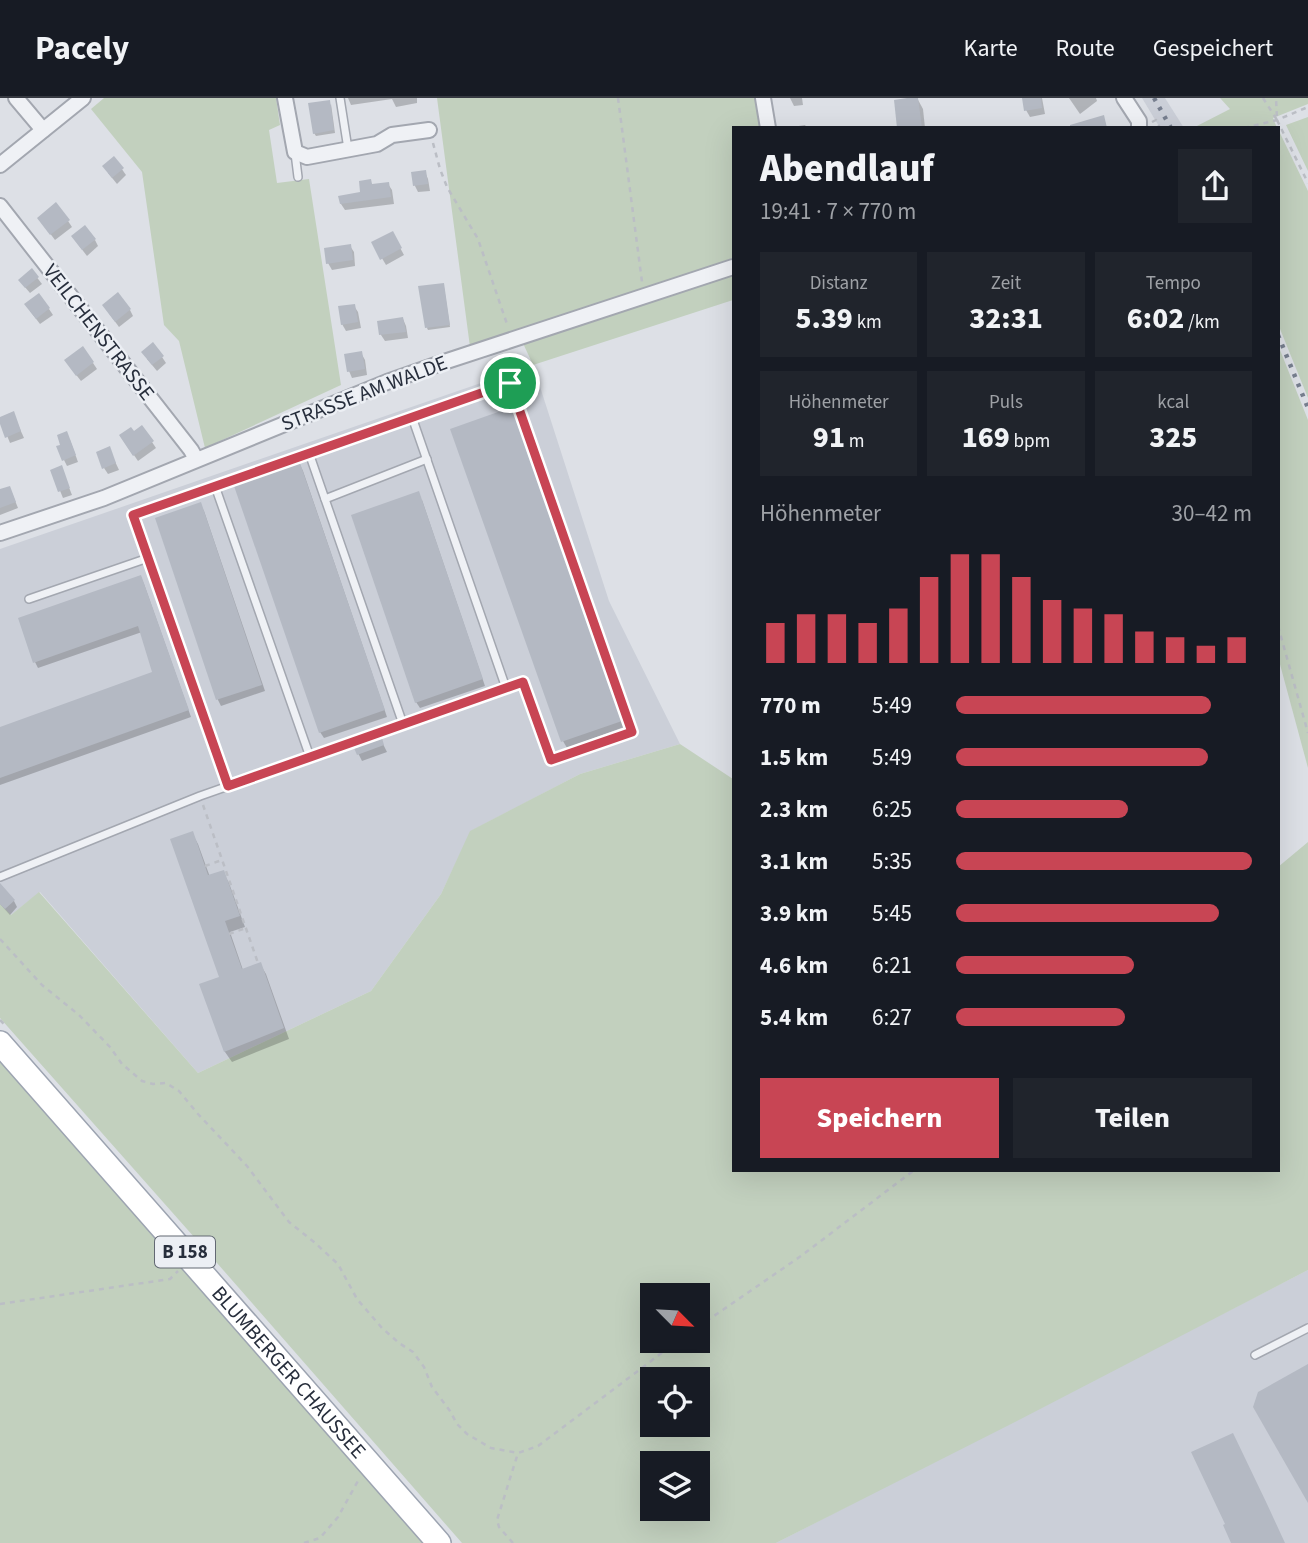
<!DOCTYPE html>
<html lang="de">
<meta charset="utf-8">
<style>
body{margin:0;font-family:"Source Sans 3",sans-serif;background:#20242c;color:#f1f3f6;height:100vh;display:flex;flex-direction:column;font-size:26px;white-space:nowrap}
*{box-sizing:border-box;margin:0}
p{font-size:23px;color:#9ea1a6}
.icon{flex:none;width:38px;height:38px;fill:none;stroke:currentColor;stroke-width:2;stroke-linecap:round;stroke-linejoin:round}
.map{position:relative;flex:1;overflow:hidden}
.drawer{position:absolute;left:732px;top:28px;width:548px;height:1046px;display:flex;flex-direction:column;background:#171b24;border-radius:0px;box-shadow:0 7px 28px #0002}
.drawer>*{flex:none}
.needle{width:46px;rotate:114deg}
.controls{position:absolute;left:640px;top:1185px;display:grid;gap:14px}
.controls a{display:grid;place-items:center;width:70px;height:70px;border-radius:0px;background:#171b24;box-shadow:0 7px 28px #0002;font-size:35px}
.pin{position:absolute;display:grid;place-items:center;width:60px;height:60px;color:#fff;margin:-30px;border:4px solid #fff;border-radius:50%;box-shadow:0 2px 7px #0007}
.round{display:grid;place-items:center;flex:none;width:74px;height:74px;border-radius:0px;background:#20242c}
.summary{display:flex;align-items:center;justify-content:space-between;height:119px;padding:0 28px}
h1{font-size:38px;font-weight:800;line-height:52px}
.figures{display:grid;grid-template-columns:repeat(3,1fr);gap:10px;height:119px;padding:7px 28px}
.figures div{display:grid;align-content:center;border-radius:0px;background:#20242c;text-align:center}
.figures b{font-size:30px;font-weight:800}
.figures small{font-size:19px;font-weight:400}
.figures p{font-size:19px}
.chart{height:196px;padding:14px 28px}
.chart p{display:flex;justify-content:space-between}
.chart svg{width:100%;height:126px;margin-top:7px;stroke:#c84554;stroke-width:6}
.cta{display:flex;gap:14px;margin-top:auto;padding:14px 28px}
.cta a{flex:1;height:80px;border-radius:0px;background:#c84554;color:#fff;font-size:28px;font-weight:800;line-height:80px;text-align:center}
.cta a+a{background:#20242c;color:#f1f3f6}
ul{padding:0 28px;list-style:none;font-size:23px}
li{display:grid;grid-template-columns:112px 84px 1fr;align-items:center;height:52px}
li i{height:18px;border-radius:9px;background:#c84554}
header{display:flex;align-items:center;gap:42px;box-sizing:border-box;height:98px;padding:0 35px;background:#171b24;border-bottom:2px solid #363941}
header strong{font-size:33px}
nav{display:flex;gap:38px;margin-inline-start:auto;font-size:24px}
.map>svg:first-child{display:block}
.built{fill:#cbcfd8}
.green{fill:#c2d0be;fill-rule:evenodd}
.shadow{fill:#0003}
.building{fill:#b4b9c3}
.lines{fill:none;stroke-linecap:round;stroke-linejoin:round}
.service-casing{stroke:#a3a7b0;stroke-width:10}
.minor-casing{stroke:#a3a7b0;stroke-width:18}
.primary-casing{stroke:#9da4b1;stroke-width:26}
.path{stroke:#bbbec5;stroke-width:2.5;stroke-dasharray:5 5;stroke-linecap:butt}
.service{stroke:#eff1f5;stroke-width:7}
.minor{stroke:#eff1f5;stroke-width:14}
.primary{stroke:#fff;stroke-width:23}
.rail{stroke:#777f8f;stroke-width:4.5;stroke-dasharray:3.5 7;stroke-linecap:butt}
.route-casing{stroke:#fff;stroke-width:14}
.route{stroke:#c84554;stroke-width:9}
.labels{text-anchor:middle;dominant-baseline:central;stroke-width:5;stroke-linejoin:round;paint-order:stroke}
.shield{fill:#eceff4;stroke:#626873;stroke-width:2}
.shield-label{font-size:19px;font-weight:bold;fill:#272e3c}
.street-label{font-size:21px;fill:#272e3c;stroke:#eceff4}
</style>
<header>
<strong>Pacely</strong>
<nav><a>Karte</a><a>Route</a><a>Gespeichert</a></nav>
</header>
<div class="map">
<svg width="1308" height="1445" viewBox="0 0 1308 1445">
<rect width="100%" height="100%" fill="#dde0e6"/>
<g class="built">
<polygon points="1142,0 1165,0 1184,30 1160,30"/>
<polygon points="533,267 609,503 680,646 580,676 471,733 441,796 371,893 198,975 40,794 11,817 0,806 0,451"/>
<polygon points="1308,1172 1308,1445 776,1445 1013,1323"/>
</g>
<g class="green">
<polygon points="104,0 276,0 280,27 269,32 277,85 309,81 341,287 205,350 179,243 164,227 142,74 91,11"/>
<polygon points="437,0 756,0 760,30 733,30 733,160 470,249"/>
<polygon points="1220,0 1308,0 1308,6 1273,20 1277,30 1193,30 1230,11"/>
<polygon points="1308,19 1308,73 1286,27"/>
<polygon points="1278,31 1308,93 1308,300 1278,226"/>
<polygon points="733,172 733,202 533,267 522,243"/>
<polygon points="1278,247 1308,322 1308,670 1278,559"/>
<path d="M680,646L733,681V1073H1278V769L1308,744V1172L1015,1324L776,1445H462L210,1157L0,920V806L11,817L39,794L198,975L371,893L441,796L470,733L580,676ZM653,1197H698V1242H653ZM653,1281H698V1326H653ZM653,1365H698V1410H653Z"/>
<polygon points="0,956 429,1445 0,1445"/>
</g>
<g class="shadow">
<polygon points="348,0 417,0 417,5 396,9 392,1 351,7"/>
<polygon points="790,0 802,0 803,7 794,8"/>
<polygon points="917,0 923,11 925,30 899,30"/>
<polygon points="1024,0 1042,0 1045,16 1030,19 1026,12"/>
<polygon points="1069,0 1096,0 1097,3 1080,16"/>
<polygon points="331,6 335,35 316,38 314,35"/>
<polygon points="805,27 807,30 792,30 792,29"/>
<polygon points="114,60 126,77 117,86 108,75"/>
<polygon points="425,74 428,81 430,93 418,94 415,88 413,76"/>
<polygon points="370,83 373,88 388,86 392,92 394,106 345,112 341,106 340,99 362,95"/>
<polygon points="68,123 72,129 55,142 43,126"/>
<polygon points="392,135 404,157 386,167 373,145"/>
<polygon points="95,142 98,148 87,158 77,145"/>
<polygon points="350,148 354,154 355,168 332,172 328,165"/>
<polygon points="32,173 42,186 30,195 24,188"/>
<polygon points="444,189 450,229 428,232 427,230"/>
<polygon points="354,208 358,214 361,230 346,233 342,226"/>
<polygon points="49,211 53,217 40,226 30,213"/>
<polygon points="130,212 133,218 119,229 108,214"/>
<polygon points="403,221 406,228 408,240 385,243 381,237 379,225"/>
<polygon points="361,255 365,262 367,277 352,280 349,273"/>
<polygon points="162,259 166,265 157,273 147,261"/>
<polygon points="93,265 97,271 81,283 70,269"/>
<polygon points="515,318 624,629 567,650 563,643 452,332"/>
<polygon points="0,320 16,322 24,340 10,345"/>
<polygon points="70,342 78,364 67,368 64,362"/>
<polygon points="125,344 152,344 156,350 138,363"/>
<polygon points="112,357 119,372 108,376 104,370"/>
<polygon points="300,367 303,373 387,619 324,640 320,634"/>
<polygon points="61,369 72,397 63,400 52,373"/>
<polygon points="0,393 12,395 18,410 0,417"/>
<polygon points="422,402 485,588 420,610 416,604"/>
<polygon points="200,406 204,413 265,593 221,608 218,602 157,421"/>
<polygon points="141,479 144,486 191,619 0,687 0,631 154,575 142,534 38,570 35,564"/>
<polygon points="381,642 387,654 362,663 356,651"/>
<polygon points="192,735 198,746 210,779 223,774 229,785 245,829 230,834 243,872 260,866 266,876 289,941 232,964 225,954 202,887 221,880"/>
<polygon points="0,791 14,803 17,809 10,817 0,806"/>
</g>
<g class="building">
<polygon points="907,0 918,0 922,30 897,30 894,2"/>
<polygon points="1022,0 1041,0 1042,10 1024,13"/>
<polygon points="330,2 334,32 313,36 308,5"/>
<polygon points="1104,17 1107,30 1070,30 1070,27"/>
<polygon points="114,58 124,70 112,80 102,68"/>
<polygon points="426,72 428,86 413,88 411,74"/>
<polygon points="371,81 372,86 389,84 391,99 340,106 338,98 360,94 359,83"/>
<polygon points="56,104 70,122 50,137 37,120"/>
<polygon points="85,127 96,141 82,152 71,138"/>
<polygon points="393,133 402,150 380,162 371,144"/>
<polygon points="351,146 353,162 326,166 324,150"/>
<polygon points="32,170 39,179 25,190 18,182"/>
<polygon points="444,185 450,227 425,230 418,188"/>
<polygon points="118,194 131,211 115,224 102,207"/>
<polygon points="39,195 50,210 36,221 24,206"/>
<polygon points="355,206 358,224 341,227 338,208"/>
<polygon points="403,219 406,234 379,237 377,223"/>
<polygon points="153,244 164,258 152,267 141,254"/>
<polygon points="83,248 94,264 76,278 64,262"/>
<polygon points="362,253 365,271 347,274 344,256"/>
<polygon points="512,309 622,623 561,644 450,331"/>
<polygon points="14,313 21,333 5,340 0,326 0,319"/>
<polygon points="142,327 154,343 133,358 119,337 131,329 134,333"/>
<polygon points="67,333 76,357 62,363 56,348 60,347 57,337"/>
<polygon points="110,348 116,365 102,371 96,354"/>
<polygon points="300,365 385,612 319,635 234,388"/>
<polygon points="62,367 70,390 58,394 50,372"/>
<polygon points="10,388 16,404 0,410 0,391"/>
<polygon points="419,393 483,581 415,605 351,417"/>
<polygon points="201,404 262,587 216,602 155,420"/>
<polygon points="141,477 189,612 0,680 0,629 152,574 138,528 33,565 18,520"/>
<polygon points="382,640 384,647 357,657 354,650"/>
<polygon points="193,733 208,777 224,772 240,818 225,823 242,871 261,864 284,930 224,954 199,886 219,879 170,741"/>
<polygon points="0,785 15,802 5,811 0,806"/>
<polygon points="1308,1266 1308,1405 1253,1309 1258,1294"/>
<polygon points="1233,1335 1267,1406 1285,1445 1231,1445 1223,1427 1225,1426 1191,1354"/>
</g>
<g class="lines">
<g class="service-casing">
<g id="service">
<polyline points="340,0 348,51"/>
<polyline points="295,55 298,79"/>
<polyline points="309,355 403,626"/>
<polyline points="215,388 310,659"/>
<polyline points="325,401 427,361"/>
<polyline points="29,501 148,460"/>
<polyline points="227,688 133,417 510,285 632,634 551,662 523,584 506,590"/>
<polyline points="0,779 200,698 506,590 412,319"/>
<polyline points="1255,1257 1308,1230"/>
</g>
</g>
<g class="minor-casing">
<g id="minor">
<polyline points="16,0 43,32"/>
<polyline points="285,0 295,54 307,59 377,46 392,37 429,32"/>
<polyline points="763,0 768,30"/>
<polyline points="1124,0 1139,23 1139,30"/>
<polyline points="0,67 83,0"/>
<polyline points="0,108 191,352 196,361"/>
<polyline points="0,435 104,400 387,284 447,263 733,169"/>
</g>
</g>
<g class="primary-casing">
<g id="primary">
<path id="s1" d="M0,945L439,1445"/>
</g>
</g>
<g class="path">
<polyline points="618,0 642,184"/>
<polyline points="1263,0 1277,22 1276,0"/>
<polyline points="1277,22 1308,85"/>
<polyline points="1152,24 1156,22 1160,30"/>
<polyline points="1244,30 1277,22 1308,9"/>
<polyline points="433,45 440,71 447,89 478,141 508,229"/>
<polyline points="1278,528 1308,635"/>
<polyline points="203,707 258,865"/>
<polyline points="205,768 222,762"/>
<polyline points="229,836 246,830"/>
<polyline points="0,841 42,887 79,917 110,949 122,966 142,983 153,986 166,985 179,993 198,1016 247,1068 289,1124 314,1144 338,1166 357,1201 382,1230 399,1245 413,1254 424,1269 432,1289 450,1313 457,1326 467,1336 491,1350 518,1355 538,1348 679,1242"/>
<polyline points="0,922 6,928"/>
<polyline points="0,1206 170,1181 178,1173"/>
<polyline points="698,1229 801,1158 913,1073"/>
<polyline points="304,1445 320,1440 338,1419 359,1381"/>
<polyline points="513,1445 499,1429 497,1422 518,1355"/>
</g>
<use href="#service" class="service"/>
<use href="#minor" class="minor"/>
<use href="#primary" class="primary"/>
<g class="rail">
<polyline points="1154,0 1171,30"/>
<polyline points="1278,237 1308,310"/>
</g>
</g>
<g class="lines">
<g class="route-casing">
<polygon id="route" points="510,285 632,634 551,662 523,584 228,688 133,417"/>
</g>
<use href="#route" class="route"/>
</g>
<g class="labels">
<rect class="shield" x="155" y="1138.5" width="60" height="31" rx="5"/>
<g class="shield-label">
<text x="185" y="1154">B 158</text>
</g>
<g class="street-label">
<text transform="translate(99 234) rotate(52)">VEILCHENSTRASSE</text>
<text transform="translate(364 295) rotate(-21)">STRASSE AM WALDE</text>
<text stroke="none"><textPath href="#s1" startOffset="438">BLUMBERGER CHAUSSEE</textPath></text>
</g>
</g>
</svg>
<div class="controls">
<a><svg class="needle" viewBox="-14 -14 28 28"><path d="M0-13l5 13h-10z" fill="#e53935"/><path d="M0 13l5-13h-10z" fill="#9ea1a6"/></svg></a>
<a><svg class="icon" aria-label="locate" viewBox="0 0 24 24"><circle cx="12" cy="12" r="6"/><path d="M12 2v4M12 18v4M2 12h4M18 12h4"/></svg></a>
<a><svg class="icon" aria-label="layers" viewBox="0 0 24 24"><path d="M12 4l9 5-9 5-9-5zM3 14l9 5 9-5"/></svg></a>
</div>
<div class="pin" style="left:510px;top:285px;background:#1e9e55"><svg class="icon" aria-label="arrive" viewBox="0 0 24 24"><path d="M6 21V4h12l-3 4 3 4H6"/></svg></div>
<section class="drawer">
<div class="summary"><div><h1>Abendlauf</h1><p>19:41 · 7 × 770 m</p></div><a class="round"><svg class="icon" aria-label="share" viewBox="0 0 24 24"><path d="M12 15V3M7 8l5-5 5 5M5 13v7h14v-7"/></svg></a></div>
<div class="figures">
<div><p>Distanz</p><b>5.39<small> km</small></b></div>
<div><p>Zeit</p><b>32:31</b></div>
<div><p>Tempo</p><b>6:02<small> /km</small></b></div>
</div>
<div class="figures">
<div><p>Höhenmeter</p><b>91<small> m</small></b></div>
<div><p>Puls</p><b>169<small> bpm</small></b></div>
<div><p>kcal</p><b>325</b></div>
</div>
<div class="chart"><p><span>Höhenmeter</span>30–42 m</p>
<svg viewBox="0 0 160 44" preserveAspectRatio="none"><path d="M5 44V30M15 44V27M25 44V27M35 44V30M45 44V25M55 44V14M65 44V6M75 44V6M85 44V14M95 44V22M105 44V25M115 44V27M125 44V33M135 44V35M145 44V38M155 44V35"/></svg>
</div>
<ul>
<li><b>770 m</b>5:49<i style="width:86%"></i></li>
<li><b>1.5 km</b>5:49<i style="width:85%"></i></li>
<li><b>2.3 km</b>6:25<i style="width:58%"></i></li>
<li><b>3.1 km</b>5:35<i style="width:100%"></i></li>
<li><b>3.9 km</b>5:45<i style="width:89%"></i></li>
<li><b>4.6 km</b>6:21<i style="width:60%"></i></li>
<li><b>5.4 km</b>6:27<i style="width:57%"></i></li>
</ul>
<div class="cta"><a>Speichern</a><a>Teilen</a></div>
</section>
</div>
